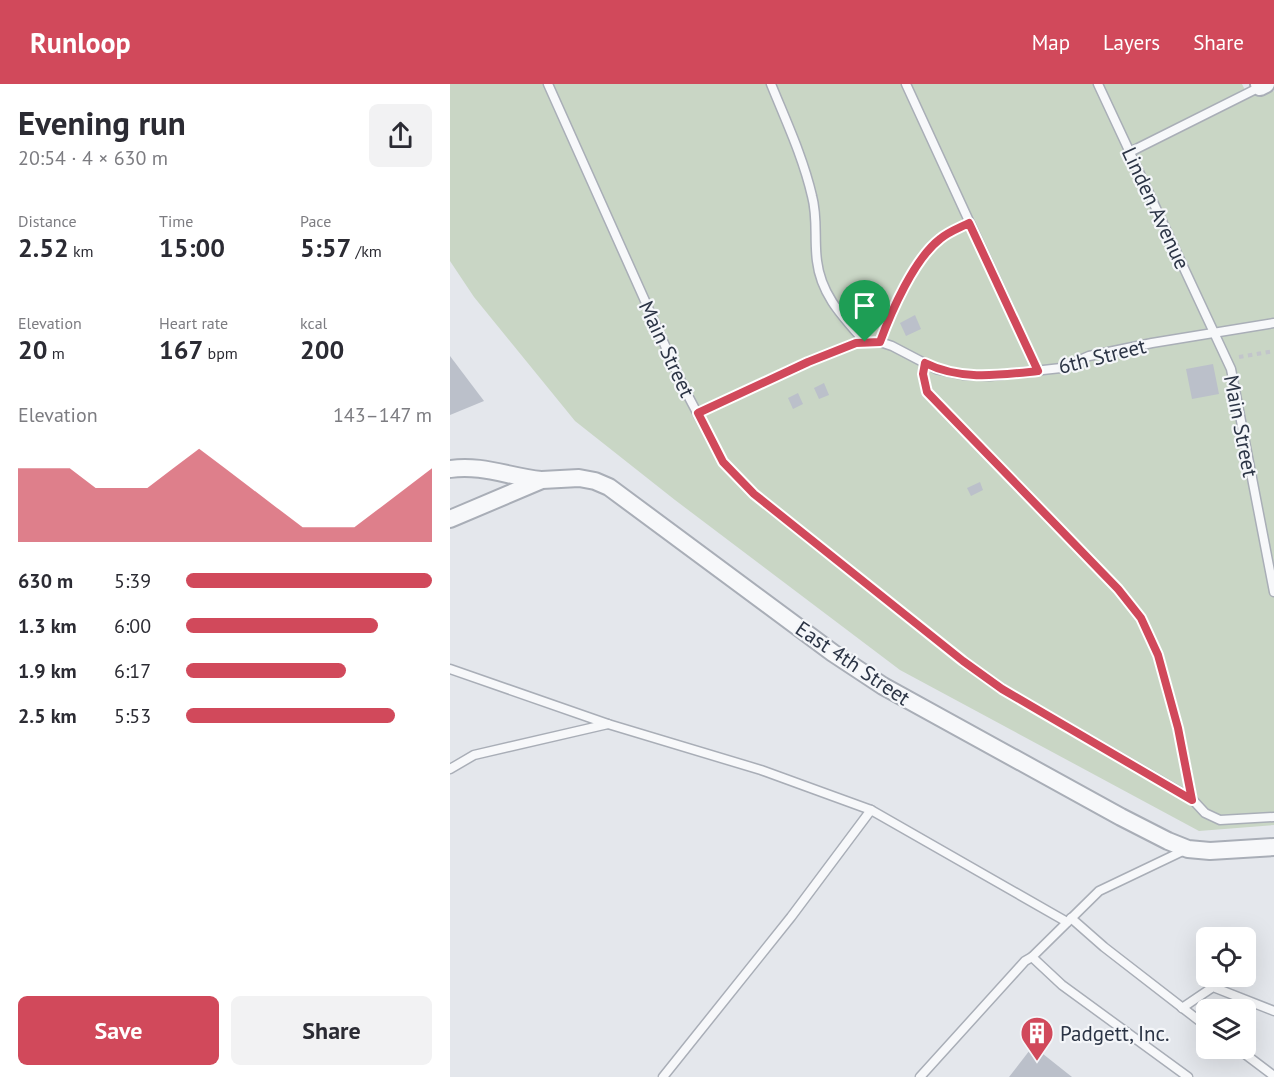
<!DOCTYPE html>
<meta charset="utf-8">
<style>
body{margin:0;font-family:"PT Sans",sans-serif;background:#f2f2f3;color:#2b2b33;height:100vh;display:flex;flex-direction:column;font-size:22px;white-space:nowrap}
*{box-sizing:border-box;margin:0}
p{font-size:20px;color:#7c7c81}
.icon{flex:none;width:33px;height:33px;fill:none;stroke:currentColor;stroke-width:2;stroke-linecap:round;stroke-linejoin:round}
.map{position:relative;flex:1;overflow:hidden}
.details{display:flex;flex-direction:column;background:#fff;width:450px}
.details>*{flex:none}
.buttons{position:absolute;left:746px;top:843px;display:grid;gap:12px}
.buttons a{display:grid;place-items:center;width:60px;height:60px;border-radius:9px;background:#fff;box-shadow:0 6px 24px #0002;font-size:30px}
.pin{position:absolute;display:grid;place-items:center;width:51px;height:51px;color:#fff;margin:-62px -26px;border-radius:50% 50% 50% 0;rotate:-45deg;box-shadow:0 0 6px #0007}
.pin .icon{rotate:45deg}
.round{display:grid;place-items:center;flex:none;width:63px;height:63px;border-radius:9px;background:#f2f2f3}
.summary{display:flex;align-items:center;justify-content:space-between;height:102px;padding:0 18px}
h1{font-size:33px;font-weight:700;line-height:45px}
.metrics{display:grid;grid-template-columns:repeat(3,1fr);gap:9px;height:102px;padding:6px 18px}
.metrics div{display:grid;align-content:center}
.metrics b{font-size:26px;font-weight:700}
.metrics small{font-size:16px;font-weight:400}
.metrics p{font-size:16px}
.chart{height:168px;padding:12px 18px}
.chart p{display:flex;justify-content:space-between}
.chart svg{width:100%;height:108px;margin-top:6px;fill:#d1495b;opacity:.7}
.cta{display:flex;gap:12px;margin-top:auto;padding:12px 18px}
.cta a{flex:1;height:69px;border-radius:9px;background:#d1495b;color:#fff;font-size:24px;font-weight:700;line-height:69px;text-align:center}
.cta a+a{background:#f2f2f3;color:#2b2b33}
ul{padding:0 18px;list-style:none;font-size:20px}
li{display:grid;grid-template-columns:96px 72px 1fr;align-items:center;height:45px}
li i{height:15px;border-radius:8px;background:#d1495b}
header{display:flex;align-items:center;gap:36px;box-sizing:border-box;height:84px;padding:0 30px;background:#d1495b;color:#fff}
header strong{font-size:28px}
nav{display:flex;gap:33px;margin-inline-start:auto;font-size:21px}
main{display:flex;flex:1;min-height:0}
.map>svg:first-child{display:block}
.green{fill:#c9d6c5}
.building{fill:#bbc0ca}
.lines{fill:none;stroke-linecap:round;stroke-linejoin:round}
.service-casing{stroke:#a9aeb7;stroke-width:11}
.minor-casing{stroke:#a9aeb7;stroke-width:20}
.path{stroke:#c2c5cb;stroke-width:4;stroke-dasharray:4.5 4.5;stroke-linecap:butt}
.service{stroke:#f7f8fa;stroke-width:8}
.minor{stroke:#f7f8fa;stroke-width:16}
.route-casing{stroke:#fff;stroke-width:12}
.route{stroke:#d1495b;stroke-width:8}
.labels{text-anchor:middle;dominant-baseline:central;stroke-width:4.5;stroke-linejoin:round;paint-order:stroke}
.street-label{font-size:21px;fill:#2b3445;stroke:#f4f6f9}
.poi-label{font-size:21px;fill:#2b3445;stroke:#f4f6f9;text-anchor:start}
</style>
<header>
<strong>Runloop</strong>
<nav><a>Map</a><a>Layers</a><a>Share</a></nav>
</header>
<main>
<section class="details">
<div class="summary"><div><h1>Evening run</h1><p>20:54 · 4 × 630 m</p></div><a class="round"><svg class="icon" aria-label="share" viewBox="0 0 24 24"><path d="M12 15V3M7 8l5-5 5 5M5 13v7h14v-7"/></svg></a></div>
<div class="metrics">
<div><p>Distance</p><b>2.52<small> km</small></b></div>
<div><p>Time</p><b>15:00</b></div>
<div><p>Pace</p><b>5:57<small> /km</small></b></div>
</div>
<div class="metrics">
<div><p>Elevation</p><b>20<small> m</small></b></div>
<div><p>Heart rate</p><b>167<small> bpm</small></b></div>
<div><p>kcal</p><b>200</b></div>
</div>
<div class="chart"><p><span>Elevation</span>143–147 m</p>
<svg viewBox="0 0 160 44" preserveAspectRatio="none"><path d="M0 44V14L10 14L20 14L30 22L40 22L50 22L60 14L70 6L80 14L90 22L100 30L110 38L120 38L130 38L140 30L150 22L160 14V44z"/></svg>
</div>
<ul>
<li><b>630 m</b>5:39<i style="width:100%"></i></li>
<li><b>1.3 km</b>6:00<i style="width:78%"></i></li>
<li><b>1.9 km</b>6:17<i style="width:65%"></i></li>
<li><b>2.5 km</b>5:53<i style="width:85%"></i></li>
</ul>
<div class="cta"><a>Save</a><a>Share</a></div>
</section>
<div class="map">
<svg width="824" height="993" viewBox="0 0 824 993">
<rect width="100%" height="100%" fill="#e4e7ec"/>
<polygon class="green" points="0,0 792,0 798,12 824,7 824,741 749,747 450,586 225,416 125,337 24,213 0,177"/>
<g class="building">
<polygon points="465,231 471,245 456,252 450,239"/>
<polygon points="0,272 34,317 0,331"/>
<polygon points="763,280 769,310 742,315 736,285"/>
<polygon points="374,299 379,311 369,315 364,304"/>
<polygon points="348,309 353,320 343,325 338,314"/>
<polygon points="530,398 533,406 521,412 517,404"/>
<polygon points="583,962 622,993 559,993"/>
</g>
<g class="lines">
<g class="service-casing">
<g id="service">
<polyline points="98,0 234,304 273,378 304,410 513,577 552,605 742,715 755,729 770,736 824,733"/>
<path d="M321,0C336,37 353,73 362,112C368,134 364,155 367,177C371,211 393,233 415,258"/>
<polyline points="456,0 588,287"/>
<polyline points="648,0 781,285 824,508"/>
<polyline points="680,68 810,3"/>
<path d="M430,258C441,228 464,175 490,155C498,148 509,144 519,139"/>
<polyline points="475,279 473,290 477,308 668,505 691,534 708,571 728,644 742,715"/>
<polyline points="248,329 358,278 406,259 430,258 442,262 486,285 514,291 540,292 611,284 639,272 702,259 824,239"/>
<polyline points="0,585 158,640"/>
<polyline points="0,685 24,671 158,640 311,686 421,726 617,838"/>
<polyline points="737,765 649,807 582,873 612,901 738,993"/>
<polyline points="621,834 654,863 756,942"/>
<polyline points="732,924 763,903 824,927"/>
<polyline points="787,964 824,992"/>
<polyline points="213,993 341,833 421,726"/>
<polyline points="470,993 575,877 582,873"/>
</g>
</g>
<g class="minor-casing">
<g id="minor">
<polyline points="809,0 810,3 816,0"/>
<path d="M0,385C31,380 60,393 91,396"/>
<polyline points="0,435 92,396 129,394 145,397 159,403 383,569 433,602 671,733 718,757 738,765 760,767 824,763"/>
</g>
</g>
<polyline class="path" points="789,273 824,267"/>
<use href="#service" class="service"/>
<use href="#minor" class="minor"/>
</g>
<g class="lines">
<g class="route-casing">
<path id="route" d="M519,139L588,287C550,291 511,297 475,279L473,290L477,308L668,505L691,534L708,571L728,644L742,716L552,605L513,577L304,410L273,378L248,329L358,278L406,259L430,258C441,228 464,175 490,155C498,148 509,144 519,139Z"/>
</g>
<use href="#route" class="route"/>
</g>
<defs>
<g id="building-pin" transform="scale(1.725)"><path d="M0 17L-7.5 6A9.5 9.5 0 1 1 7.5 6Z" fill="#d1495b" stroke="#f4f6f9"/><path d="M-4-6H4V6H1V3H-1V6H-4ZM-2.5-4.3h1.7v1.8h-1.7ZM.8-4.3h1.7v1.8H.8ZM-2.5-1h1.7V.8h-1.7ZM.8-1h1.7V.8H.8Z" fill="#fff"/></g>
</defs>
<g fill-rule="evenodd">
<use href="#building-pin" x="587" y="949"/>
</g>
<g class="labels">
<g class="street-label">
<text transform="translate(706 124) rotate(65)">Linden Avenue</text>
<text transform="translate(217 265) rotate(65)">Main Street</text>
<text transform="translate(652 272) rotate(-14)">6th Street</text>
<text transform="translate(791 342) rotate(79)">Main Street</text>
<text transform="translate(403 579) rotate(34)">East 4th Street</text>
</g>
<g class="poi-label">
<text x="610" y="949">Padgett, Inc.</text>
</g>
</g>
</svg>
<div class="buttons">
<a><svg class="icon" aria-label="locate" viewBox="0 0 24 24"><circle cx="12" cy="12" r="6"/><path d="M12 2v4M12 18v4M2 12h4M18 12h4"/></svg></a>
<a><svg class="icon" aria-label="layers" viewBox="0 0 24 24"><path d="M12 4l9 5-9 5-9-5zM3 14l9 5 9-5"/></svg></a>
</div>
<div class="pin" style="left:415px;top:258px;background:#1e9e55"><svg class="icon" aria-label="arrive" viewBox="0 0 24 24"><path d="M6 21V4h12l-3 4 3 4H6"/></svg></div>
</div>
</main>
